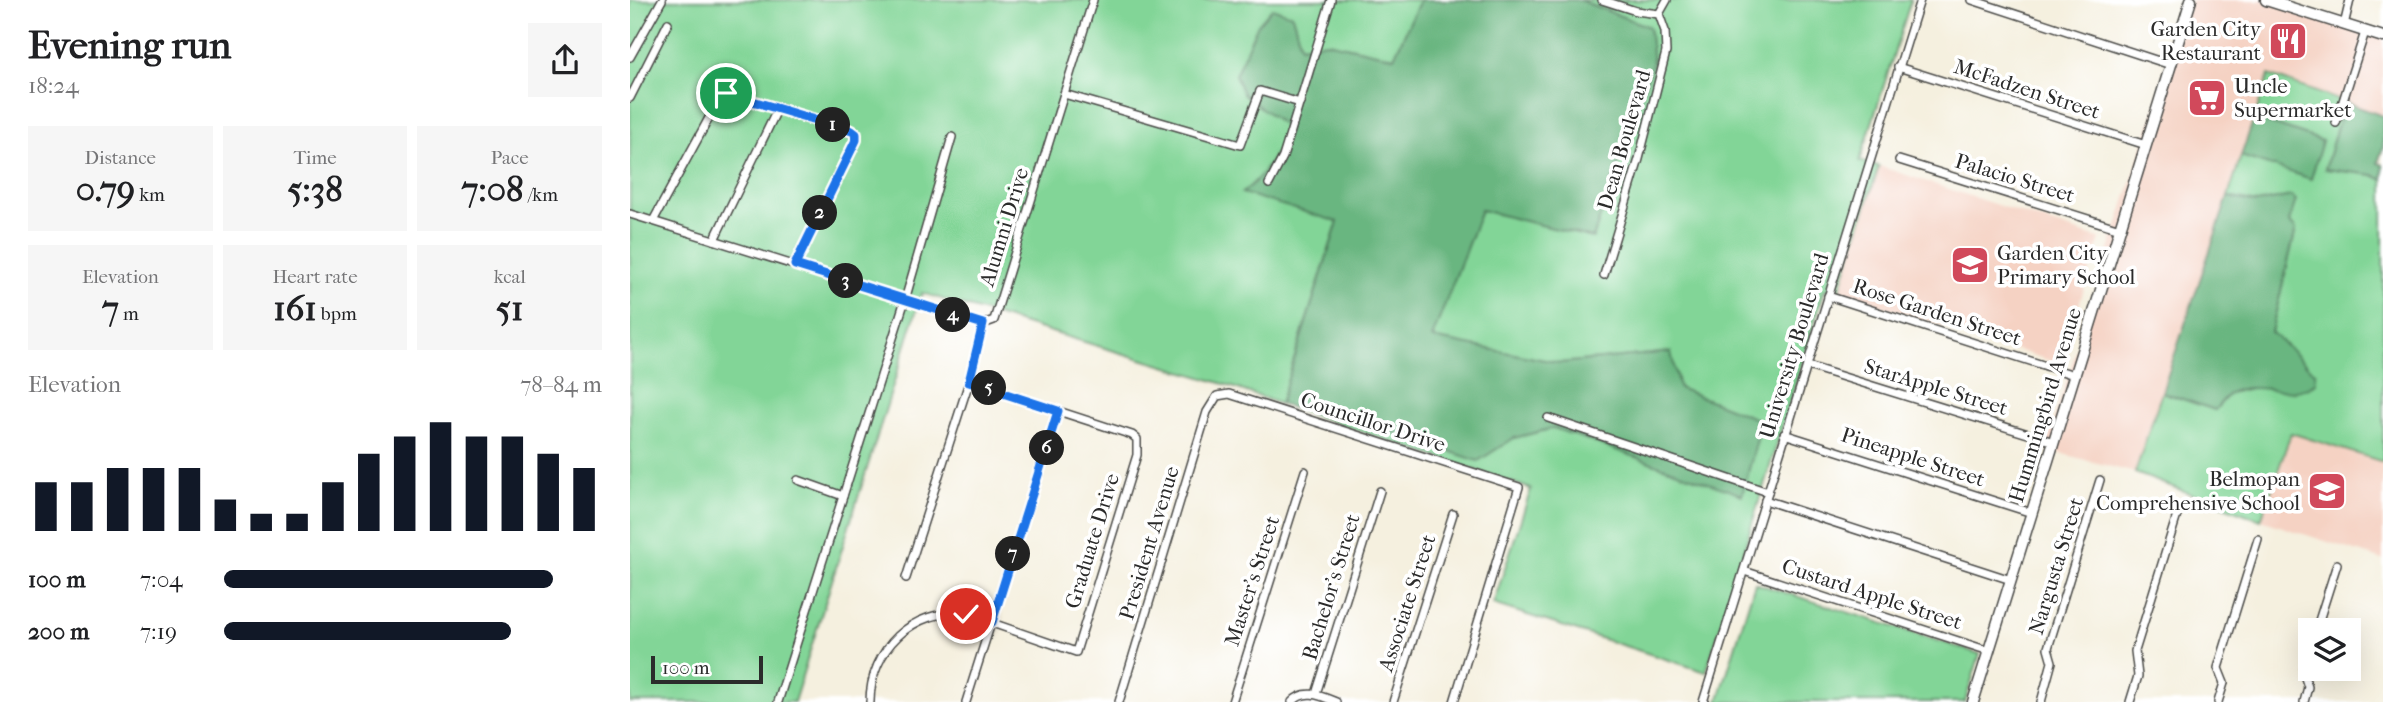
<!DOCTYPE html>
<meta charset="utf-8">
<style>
body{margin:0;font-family:"IM FELL French Canon",serif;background:#f6f6f6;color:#202124;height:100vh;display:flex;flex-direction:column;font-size:26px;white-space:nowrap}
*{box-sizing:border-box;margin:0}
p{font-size:23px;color:#757577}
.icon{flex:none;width:38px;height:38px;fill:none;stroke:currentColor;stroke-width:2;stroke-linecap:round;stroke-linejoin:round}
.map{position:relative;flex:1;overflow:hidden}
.sheet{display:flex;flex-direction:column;background:#fff;width:630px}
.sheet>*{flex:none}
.tools{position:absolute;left:1668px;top:618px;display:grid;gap:14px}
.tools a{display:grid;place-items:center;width:63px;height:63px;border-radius:0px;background:#fff;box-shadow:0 7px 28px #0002;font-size:35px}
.scale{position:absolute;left:21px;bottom:18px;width:112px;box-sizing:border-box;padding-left:7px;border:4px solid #2b2b2b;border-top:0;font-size:19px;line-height:24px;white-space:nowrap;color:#2b2b2b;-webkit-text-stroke:5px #fff;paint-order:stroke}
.pin{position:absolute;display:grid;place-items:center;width:60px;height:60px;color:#fff;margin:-30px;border:4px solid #fff;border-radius:50%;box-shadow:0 2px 7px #0007}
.km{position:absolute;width:35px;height:35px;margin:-18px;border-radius:50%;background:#222;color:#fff;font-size:19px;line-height:35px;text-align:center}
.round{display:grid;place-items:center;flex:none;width:74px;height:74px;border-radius:0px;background:#f6f6f6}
.summary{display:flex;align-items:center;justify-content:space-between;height:119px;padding:0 28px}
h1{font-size:38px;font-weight:700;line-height:52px}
.metrics{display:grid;grid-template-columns:repeat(3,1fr);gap:10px;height:119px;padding:7px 28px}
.metrics div{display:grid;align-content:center;border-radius:0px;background:#f6f6f6;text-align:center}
.metrics b{font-size:35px;font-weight:700}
.metrics small{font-size:19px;font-weight:400}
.metrics p{font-size:19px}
.chart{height:196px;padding:14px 28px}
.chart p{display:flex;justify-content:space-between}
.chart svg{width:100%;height:126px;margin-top:7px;stroke:#111827;stroke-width:6}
ul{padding:0 28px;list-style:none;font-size:23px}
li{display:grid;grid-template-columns:112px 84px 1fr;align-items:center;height:52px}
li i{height:18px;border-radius:9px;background:#111827}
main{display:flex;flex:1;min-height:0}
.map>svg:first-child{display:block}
.built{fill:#f5d2c3}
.green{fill:#82d597;stroke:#568061;stroke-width:2}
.forest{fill:#69b680;stroke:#4a7056;stroke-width:2}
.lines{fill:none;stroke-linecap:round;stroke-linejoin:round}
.street-casing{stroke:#494946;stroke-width:10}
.secondary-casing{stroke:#494946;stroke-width:13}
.street{stroke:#fff;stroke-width:7}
.secondary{stroke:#fff;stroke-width:10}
.route-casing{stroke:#fff;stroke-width:14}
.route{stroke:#1a73e8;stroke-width:9}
.labels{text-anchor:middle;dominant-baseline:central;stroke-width:7;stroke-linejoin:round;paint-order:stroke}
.poi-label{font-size:21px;fill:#2b2b2b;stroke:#fff;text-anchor:end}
.street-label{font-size:21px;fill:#2b2b2b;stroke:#fff}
</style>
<main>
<section class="sheet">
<div class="summary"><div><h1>Evening run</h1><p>18:24</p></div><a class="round"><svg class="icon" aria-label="share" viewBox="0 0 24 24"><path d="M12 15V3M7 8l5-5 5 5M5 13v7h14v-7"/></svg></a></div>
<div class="metrics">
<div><p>Distance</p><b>0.79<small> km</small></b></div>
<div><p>Time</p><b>5:38</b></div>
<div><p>Pace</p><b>7:08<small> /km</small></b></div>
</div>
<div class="metrics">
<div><p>Elevation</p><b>7<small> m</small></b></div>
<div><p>Heart rate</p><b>161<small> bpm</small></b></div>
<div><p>kcal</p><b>51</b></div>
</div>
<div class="chart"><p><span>Elevation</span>78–84 m</p>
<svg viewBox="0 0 160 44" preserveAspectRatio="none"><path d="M5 44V27M15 44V27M25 44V22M35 44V22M45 44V22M55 44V33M65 44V38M75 44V38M85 44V27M95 44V17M105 44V11M115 44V6M125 44V11M135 44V11M145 44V17M155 44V22"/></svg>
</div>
<ul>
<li><b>100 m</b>7:04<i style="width:87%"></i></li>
<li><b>200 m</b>7:19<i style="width:76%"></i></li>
</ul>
</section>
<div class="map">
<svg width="1753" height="702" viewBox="0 0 1753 702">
<rect width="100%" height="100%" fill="#fff"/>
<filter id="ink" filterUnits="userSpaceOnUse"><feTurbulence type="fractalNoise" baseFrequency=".0143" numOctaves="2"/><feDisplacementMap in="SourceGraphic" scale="14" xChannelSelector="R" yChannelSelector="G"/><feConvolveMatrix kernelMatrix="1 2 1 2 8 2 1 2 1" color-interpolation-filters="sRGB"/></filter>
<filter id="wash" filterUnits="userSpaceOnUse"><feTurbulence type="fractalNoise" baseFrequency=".00686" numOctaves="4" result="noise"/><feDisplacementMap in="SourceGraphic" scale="28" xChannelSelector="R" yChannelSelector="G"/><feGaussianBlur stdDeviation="1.57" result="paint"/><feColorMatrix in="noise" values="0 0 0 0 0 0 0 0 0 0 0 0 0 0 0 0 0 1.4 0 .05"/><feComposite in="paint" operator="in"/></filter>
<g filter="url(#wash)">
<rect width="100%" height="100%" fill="#f5f0df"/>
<g class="built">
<polygon points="1561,0 1636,0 1753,37 1753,116 1639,75 1505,473 1414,449"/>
<polygon points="1249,166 1470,239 1430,364 1209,292"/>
<polygon points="1661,433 1753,462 1753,560 1631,520"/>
</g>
<g class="green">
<path d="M0,0H790L764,57L698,42L671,46L662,15L613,94L660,128C647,152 635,176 613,192L708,221L650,404L594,384L292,293L164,702H0Z"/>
<polygon points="949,0 1281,0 1230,161 1249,166 1209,292 1195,289 1076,672 863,604 901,489 667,410 676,403 848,461 884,438 924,428 1112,494 1132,421 1049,388 1040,352 930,363 802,338 851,210 963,238 1023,62 1019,27"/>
<polygon points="1639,75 1714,102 1695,169 1743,175 1753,180 1753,462 1661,433 1631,520 1505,473 1532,392 1585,410 1600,393 1630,386 1664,392 1665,354 1641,332 1666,229 1659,222 1661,196 1627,203 1598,197 1611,156 1681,178 1692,141 1624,118"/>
<polygon points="1125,583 1350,654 1335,702 1088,702"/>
</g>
<g class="forest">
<path d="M790,0H949L1019,27L1023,62L963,238L851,210L802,338L930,363L1041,352L1049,388L1132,421L1112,495L924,428L884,438L848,461L677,403L667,410L650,404L708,222L612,193C634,177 647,153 659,129L613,94L605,75L628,24L642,8L662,15L671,46L697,42L764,57Z"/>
<polygon points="1714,102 1753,116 1753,147 1748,163 1753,165 1753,180 1743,175 1695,169"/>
<polygon points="1624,118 1692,141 1681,179 1611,156"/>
<path d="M1661,196L1666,200L1659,222L1666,229L1641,332L1685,373L1686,382C1667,403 1626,378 1600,393C1595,397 1589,405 1585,410L1532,392L1598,197L1627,203Z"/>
</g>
</g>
<g filter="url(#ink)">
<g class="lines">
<g class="street-casing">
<g id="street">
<polyline points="972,0 1006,11 1029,14 1037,0"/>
<polyline points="1342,0 1541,65"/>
<polyline points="1714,25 1720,0"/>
<polyline points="0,57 32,0"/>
<polyline points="1268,67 1516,145"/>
<polyline points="434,94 610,145 630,91 670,103"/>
<polyline points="0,98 38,23"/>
<polyline points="1706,123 1735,32"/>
<polyline points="1269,160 1490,229"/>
<polyline points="639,184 653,157 701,0"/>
<polyline points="0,214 353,324"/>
<polyline points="23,221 91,96 96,93 104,94 226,134 226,140 165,265"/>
<polyline points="84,240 148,108"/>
<polyline points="974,275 1009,159 1036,52 1035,31 1029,14"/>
<polyline points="1198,296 1444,375"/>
<polyline points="353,324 364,320 463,0"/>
<polyline points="1178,366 1424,442"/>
<polyline points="918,418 1138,492"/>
<polyline points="1154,434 1402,513"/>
<polyline points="168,480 213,496"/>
<polyline points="1135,500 1381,580"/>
<polyline points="1114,571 1359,651"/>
<polyline points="276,578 339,382 353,324"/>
<polyline points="1686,630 1707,564"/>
<polyline points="686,694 750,491"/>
<polyline points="148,702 275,300 322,137"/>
<path d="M240,702C240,650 283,607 336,614L446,652L507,455V439L502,435L339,382"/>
<polyline points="336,702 428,411"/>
<polyline points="489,702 577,412 587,396 599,394 889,487 824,702"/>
<polyline points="602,702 675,471"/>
<path d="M662,702C675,688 691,696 706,702"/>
<polyline points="763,702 823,514"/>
<polyline points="1073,702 1290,0"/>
<polyline points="1411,702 1422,662 1418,648 1470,480"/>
<polyline points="1500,702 1508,676 1505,651 1548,512"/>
<polyline points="1588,702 1594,683 1588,668 1628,539"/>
<polyline points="1674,702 1678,687 1673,672 1680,649"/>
</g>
</g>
<g class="secondary-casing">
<g id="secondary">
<polyline points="1636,0 1753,37"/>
<polyline points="1343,702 1561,0"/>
</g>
</g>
<use href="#street" class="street"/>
<use href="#secondary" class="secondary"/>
</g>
</g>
<g class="lines" filter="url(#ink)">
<g class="route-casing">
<polyline id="route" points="96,93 222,131 226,134 226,140 165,265 353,324 339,382 428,411 362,622 336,614"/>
</g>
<use href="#route" class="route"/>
</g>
<defs>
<g id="restaurant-square" transform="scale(2.0125)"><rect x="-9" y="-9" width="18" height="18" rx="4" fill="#d1495b" stroke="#fff"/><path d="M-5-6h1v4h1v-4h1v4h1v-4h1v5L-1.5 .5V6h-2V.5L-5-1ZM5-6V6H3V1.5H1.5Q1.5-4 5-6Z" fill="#fff"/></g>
<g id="supermarket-square" transform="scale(2.0125)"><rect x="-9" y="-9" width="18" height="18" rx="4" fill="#d1495b" stroke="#fff"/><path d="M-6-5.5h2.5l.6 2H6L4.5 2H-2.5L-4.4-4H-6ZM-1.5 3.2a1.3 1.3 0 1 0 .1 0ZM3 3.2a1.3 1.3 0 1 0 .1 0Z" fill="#fff"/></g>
<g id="school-square" transform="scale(2.0125)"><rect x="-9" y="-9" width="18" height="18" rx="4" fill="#d1495b" stroke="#fff"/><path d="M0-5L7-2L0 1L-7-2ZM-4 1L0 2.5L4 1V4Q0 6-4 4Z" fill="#fff"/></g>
</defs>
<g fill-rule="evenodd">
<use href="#restaurant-square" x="1658" y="41"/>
<use href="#supermarket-square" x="1577" y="98"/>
<use href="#school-square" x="1340" y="265"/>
<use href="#school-square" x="1697" y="491"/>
</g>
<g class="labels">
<g class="poi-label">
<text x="1631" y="29">Garden City<tspan x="1631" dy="24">Restaurant</tspan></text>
<text x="1604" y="86" text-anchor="start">Uncle<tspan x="1604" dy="24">Supermarket</tspan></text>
<text x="1367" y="253" text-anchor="start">Garden City<tspan x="1367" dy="24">Primary School</tspan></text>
<text x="1670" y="479">Belmopan<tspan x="1670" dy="24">Comprehensive School</tspan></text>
</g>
<g class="street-label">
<text transform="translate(1397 89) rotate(18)">McFadzen Street</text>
<text transform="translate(994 140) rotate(-74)">Dean Boulevard</text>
<text transform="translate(1385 178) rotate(17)">Palacio Street</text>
<text transform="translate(374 227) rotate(-73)">Alumni Drive</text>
<text transform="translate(1307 312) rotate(18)">Rose Garden Street</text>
<text transform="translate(1164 346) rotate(-73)">University Boulevard</text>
<text transform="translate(1306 387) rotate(17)">StarApple Street</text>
<text transform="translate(1415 405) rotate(-73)">Hummingbird Avenue</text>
<text transform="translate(743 422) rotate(18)">Councillor Drive</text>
<text transform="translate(1283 457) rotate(18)">Pineapple Street</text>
<text transform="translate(462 541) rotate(-73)">Graduate Drive</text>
<text transform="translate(519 543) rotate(-73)">President Avenue</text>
<text transform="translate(1426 566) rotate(-73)">Nargusta Street</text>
<text transform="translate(622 581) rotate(-72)">Master's Street</text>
<text transform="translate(701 587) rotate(-73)">Bachelor's Street</text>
<text transform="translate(1242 594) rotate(18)">Custard Apple Street</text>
<text transform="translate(777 603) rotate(-72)">Associate Street</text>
</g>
</g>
</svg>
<div class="tools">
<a><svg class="icon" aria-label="layers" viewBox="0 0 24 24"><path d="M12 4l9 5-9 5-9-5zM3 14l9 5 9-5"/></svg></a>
</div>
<div class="scale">100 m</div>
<div class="pin" style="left:96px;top:93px;background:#1e9e55"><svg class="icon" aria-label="arrive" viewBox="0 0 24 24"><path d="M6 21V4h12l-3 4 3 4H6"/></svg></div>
<div class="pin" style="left:336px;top:614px;background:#d93025"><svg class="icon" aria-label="check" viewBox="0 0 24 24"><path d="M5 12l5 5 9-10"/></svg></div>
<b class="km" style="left:203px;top:125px">1</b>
<b class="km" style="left:190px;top:213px">2</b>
<b class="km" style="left:216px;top:281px">3</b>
<b class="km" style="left:323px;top:315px">4</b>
<b class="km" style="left:359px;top:388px">5</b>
<b class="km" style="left:417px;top:448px">6</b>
<b class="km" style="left:383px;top:554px">7</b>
</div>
</main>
